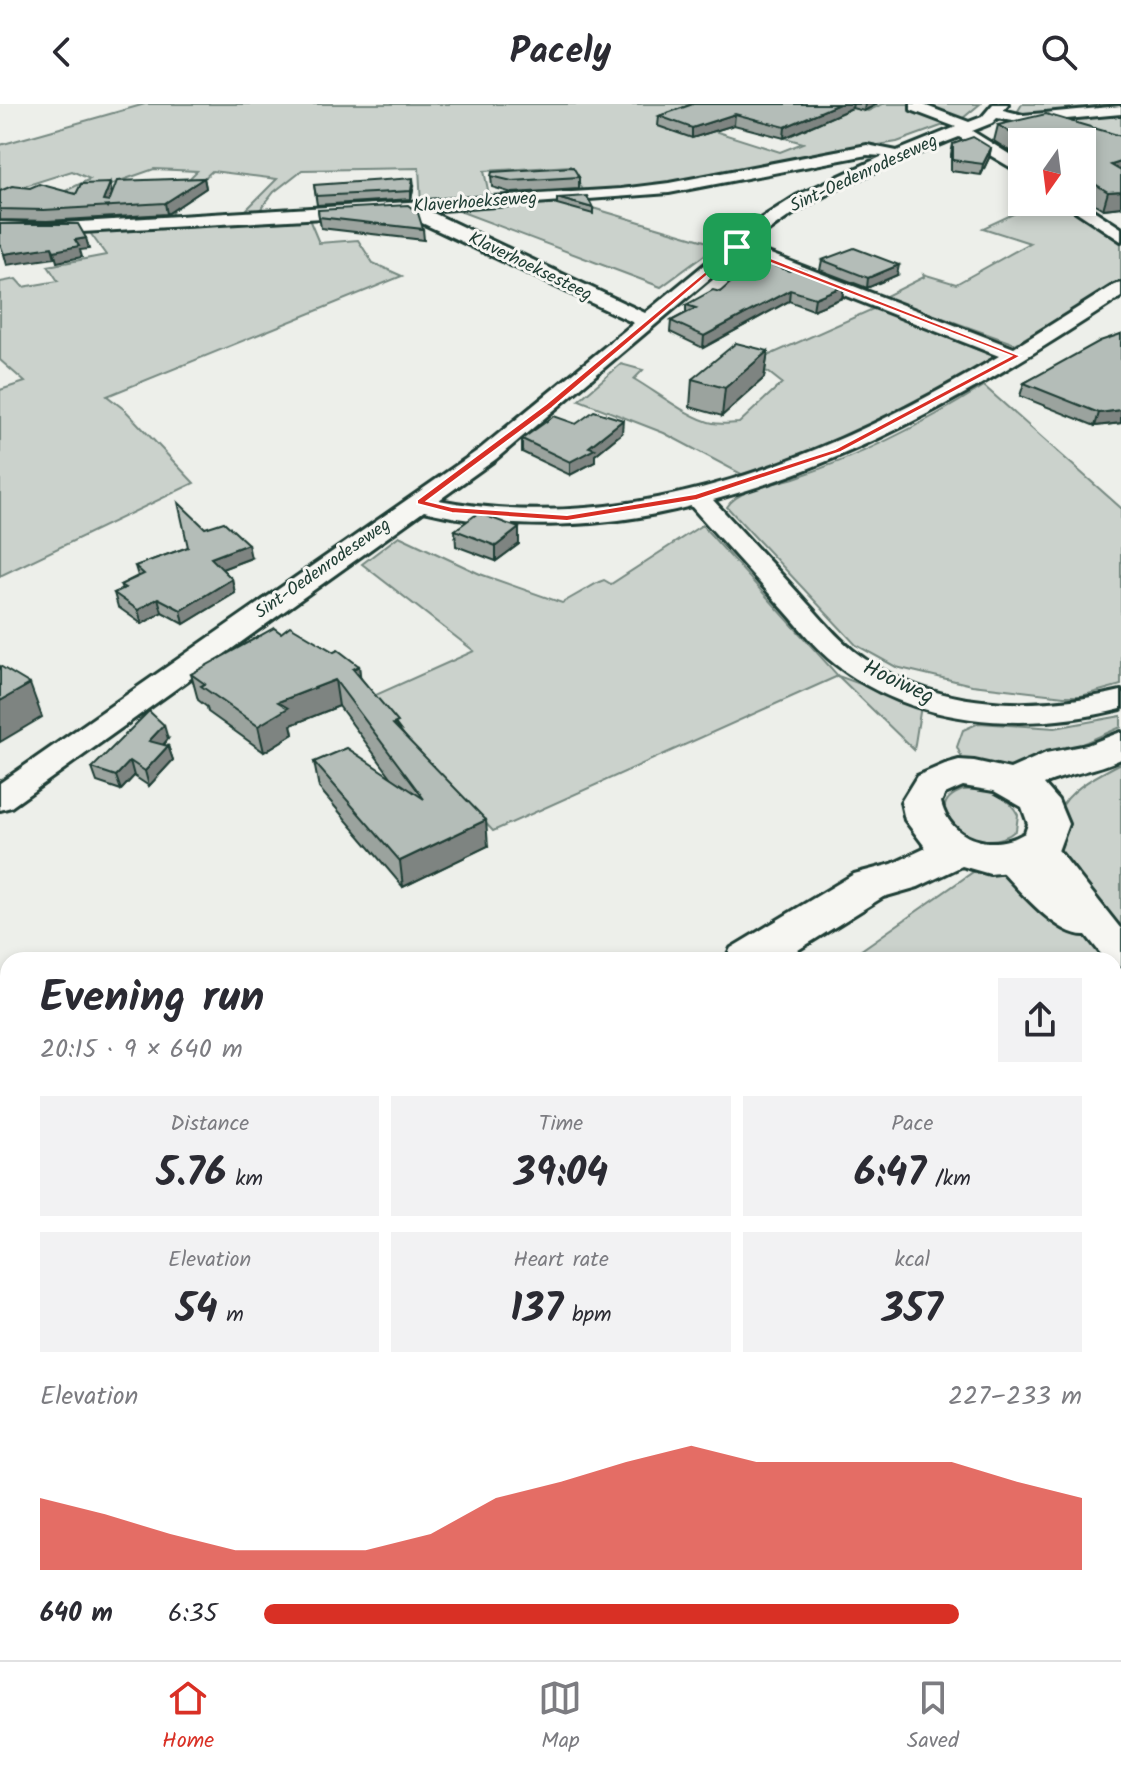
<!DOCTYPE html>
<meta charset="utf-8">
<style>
body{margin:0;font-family:Kalam,sans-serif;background:#f2f2f3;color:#2b2b33;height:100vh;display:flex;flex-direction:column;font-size:30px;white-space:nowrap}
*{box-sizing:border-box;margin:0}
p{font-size:26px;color:#7c7c81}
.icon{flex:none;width:44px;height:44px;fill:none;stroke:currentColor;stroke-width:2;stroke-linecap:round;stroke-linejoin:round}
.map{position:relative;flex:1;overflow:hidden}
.side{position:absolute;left:0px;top:848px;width:1122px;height:708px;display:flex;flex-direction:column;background:#fff;border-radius:24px 24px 0 0;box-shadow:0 4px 12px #0003}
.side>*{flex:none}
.needle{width:52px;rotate:194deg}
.buttons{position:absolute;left:1008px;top:24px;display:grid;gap:16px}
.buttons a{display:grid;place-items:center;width:88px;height:88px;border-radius:0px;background:#fff;box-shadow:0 4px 12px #0003;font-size:40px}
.pin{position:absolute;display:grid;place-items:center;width:68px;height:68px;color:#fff;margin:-34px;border-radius:16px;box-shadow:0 4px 12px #0006}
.round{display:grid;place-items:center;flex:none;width:84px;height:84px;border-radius:0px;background:#f2f2f3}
.summary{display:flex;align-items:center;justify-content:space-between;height:136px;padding:0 40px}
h1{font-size:44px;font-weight:700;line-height:60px}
.metrics{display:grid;grid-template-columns:repeat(3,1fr);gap:12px;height:136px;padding:8px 40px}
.metrics div{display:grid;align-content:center;border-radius:0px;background:#f2f2f3;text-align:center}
.metrics b{font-size:40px;font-weight:700}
.metrics small{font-size:22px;font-weight:400}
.metrics p{font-size:22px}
.chart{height:224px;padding:16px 40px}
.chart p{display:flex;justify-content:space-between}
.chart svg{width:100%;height:144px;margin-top:8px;fill:#d93025;opacity:.7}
ul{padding:0 40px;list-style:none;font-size:26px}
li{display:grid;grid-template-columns:128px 96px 1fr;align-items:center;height:60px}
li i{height:20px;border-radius:10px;background:#d93025}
header{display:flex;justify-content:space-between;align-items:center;height:104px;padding:0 40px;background:#fff;font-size:36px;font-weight:700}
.menu{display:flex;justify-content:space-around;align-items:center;height:112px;border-top:2px solid #e1e1e2;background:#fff;font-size:22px;color:#7c7c81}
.menu a{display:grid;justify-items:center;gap:4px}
.menu .on{color:#d93025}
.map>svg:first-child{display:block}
.green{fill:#cbd2cc;stroke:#758880;stroke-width:2}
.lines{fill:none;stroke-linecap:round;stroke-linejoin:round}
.minor-casing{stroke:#1f3d34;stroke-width:6}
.major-casing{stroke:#1f3d34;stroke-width:6}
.minor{fill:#f6f6f2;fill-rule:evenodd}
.major{fill:#f6f6f2;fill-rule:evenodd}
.wall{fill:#9ba39e;stroke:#1f3d34;stroke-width:2}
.shaded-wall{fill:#7e8481;stroke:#1f3d34;stroke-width:2}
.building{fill:#b4bdb8;stroke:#1f3d34;stroke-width:2}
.route{fill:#d93025;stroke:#fff;stroke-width:2;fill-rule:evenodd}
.labels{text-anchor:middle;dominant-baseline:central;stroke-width:6;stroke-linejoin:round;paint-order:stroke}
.far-street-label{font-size:18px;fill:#1f3d34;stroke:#f6f6f2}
.street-label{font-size:22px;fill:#1f3d34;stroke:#f6f6f2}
</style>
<header><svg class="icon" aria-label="back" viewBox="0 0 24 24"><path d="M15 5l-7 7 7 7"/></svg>Pacely<svg class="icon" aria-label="search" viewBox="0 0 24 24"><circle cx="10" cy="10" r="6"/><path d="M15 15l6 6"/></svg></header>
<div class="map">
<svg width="1121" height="1556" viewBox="0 0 1121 1556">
<rect width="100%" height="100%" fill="#edefea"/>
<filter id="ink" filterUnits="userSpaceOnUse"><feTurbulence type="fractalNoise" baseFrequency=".0125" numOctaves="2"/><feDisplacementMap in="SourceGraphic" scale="16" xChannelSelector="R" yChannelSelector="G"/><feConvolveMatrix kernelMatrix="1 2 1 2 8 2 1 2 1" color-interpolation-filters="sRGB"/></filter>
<g filter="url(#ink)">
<g class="green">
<polygon points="145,0 704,0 667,12 780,48 803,39 785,34 821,18 838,1 868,7 882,0 980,0 963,14 897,38 797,54 680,79 584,88 570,62 484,67 490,95 421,100 419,64 302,66 274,88 255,112 184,113 245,107 277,75 212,67 176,100 169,116 154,117 157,106 197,67 154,65 117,78 86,97 51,94 90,75 72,67 0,90 0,41"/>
<polygon points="1022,0 1121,0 1121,4 1015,12"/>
<polygon points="1121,10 1121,44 1041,16"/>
<polygon points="569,97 718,141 661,183 454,105"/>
<polygon points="1039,98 1064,98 1121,138 1121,177 1015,240 884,193 924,173 923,170 956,180 1030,139 983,124"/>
<polygon points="309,115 319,139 358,136 373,159 402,172 107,292 125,306 194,379 0,472 0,286 25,278 0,256 0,178 16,175 23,183 58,177 48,162 106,151 88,126"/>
<path d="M875,204L998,254C918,303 834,345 743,371L664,329L579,296L621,260L643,266L634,275C655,287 692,316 713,319C721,321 731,319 739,319L782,279L768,268L745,262Z"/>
<path d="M984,282L1121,404V581L1081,592H1064L972,581L896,563L856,541L727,403C738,385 774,380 794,374C861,352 924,320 984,282Z"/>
<polygon points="702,421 838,572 921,602 914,646 838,572 493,727 369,594 474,547 362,460 399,432 480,470 562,499 599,478 604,476 611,480"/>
<polygon points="1121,612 1121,623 1027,664 1007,666 964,659 957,643 963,626 979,619 1055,624"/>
<path d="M1121,659V1556H0V1370L8,1366V1548H1114V856H847L1059,708C1069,684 1099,671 1121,659Z"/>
<path d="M963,686C986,684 1007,690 1018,711L1016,726C981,758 911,705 963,686Z"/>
<polygon points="8,1131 8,1256 0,1260 0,1153"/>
</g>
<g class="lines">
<g class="minor-casing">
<g id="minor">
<path d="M911,0H921L969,18L982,13L993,0H1008L1003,6L1023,11L1121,2V10L1023,19L997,14L992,19L972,27L1022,58V70L959,33C886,62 810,90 750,142L1014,244L1114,181L1121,179V193C993,277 862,356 713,396C744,430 776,464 807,499C822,515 836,533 854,547C929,606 1032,608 1121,587V605C1026,629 915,623 835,560C816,545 801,525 785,507C754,472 722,437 691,402C607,424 508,428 424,407L11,703L0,706V679L480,345L634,219L422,119L410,109L47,130L0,128V118L47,120L621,85L669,79L867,41L897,47L956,23L911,6ZM867,51L883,52L796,92L760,115L645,209L429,107L669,89ZM739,150L999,252C833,351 636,435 439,396L496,355Z"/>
<polygon points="1062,98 1081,98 1121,124 1121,137"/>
<path d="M1036,732L1048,736L1060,748L1121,825V863L1114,861V856H1106L1086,831C1057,833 1017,783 997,763L992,755L997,747L1009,743L1021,747L1024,736Z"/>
</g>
</g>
<g class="major-casing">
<g id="major">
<path d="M1121,628V655C1096,667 1069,669 1044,680L1058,696L1068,720L1058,747L1033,763L1018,767L990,770L962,762L918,783L883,793L782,856H725L731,844L854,770L892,760L926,744L905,716L901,698L917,672L945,660L959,656L974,657L1010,665L1046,649L1087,641ZM963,682L994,687L1022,703L1028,720L1025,729C993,748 950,737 941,698L945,690Z"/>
<polygon points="8,1288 8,1347 0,1351 0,1291"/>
</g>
</g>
<use href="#minor" class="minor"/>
<use href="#major" class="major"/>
</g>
<g class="wall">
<polygon points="693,0 877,0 864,7 852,4 784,34 734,21 692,34 658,22 659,12"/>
<polygon points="998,21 1121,32 1121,103 1103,105 1082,92 1082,38 1022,38 1022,55 994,37"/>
<polygon points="953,40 991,44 989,54 981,71 951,67 951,50"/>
<polygon points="491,72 579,73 579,85 512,89 492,83"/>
<polygon points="204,74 206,84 167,110 47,117 0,116 0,87 76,90 112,89"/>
<polygon points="314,81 414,82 411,95 317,101"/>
<polygon points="557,94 593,104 593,110 557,100"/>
<polygon points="318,106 423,125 424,136 321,124"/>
<polygon points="822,156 897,171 867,184 820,166"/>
<polygon points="789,167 844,182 842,194 813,206 789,197 703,244 670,228 671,217 686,209 686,201 720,188"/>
<polygon points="1121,230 1121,319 1095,322 1020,292 1024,279"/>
<polygon points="768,247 764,274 722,312 690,303 692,275"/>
<polygon points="576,320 622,329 595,351 595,358 570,371 522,348 522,335"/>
<polygon points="519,424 519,440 496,457 456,442 455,426"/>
<polygon points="188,443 251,454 222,465 232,475 235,489 184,520 162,508 142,520 118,503 114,489 122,486 120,481 138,472 135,462"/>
<polygon points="281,529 359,562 360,573 488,742 403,783 319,684 314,658 391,673 339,602 291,621 293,630 264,648 208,608 207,603 198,596 191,570"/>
<polygon points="168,635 164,641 168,642 173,656 149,682 134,672 121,686 97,678 92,664"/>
</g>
<g class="shaded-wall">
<polygon points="839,0 853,0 852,4 784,34 785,23"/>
<polygon points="865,0 877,0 864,7"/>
<polygon points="735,10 734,21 692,34 692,24"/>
<polygon points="991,44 989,54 981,71 983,60"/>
<polygon points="1121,58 1121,73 1111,61"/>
<polygon points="204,74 206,84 167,110 165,99"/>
<polygon points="413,74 414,82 411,95 411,87"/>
<polygon points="110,79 112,90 107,103 103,97"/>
<polygon points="1121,87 1121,103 1103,105 1108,88"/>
<polygon points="86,134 89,145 80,146 82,153 57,158 54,147 75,136"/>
<polygon points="52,143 55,154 7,161 4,150"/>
<polygon points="899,161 897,171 867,184 868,174"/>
<polygon points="844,182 842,194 813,206 815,194"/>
<polygon points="790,186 789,197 703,244 704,232"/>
<polygon points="768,247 764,274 722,312 725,284"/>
<polygon points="1121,306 1121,319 1095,322 1099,309"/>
<polygon points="623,316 622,329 595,351 595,358 570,371 570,358"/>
<polygon points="519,424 519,440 496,457 496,442"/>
<polygon points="248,440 251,454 214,468 211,454"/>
<polygon points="232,475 235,489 184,520 181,506"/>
<polygon points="158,494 162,508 142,520 138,506"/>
<polygon points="359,562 362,588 353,565"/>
<polygon points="335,576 339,602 291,621 293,630 264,648 258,622 278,598"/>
<polygon points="30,580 42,613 0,638 0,597"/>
<polygon points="164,621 168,635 154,651 149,637"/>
<polygon points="168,642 173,656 149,682 145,667"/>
<polygon points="130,657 134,672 121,686 116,672"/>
<polygon points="486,716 488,742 403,783 400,757"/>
</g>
<g class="building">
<polygon points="693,0 839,0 785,23 735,10 692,24 659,12"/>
<polygon points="1046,10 1121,32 1121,58 1111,61 1121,67 1121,87 1108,88 1082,72 1082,38 1025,38 998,21"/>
<polygon points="973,33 991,44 983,60 953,56 953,40"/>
<polygon points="573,63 579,73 512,77 491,72 492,68"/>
<polygon points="204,74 165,99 44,106 0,105 0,87 12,82 30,84 39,80 76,90 81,80 110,79 103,97 109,98 117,77"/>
<polygon points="413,74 411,87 316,92 314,81"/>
<polygon points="587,92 593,104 557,94"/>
<polygon points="408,101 418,109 423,125 319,113 318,106"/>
<polygon points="0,120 78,120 86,134 75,136 79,142 54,147 52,143 4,150 0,140"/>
<polygon points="854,144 899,161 868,174 822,156"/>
<polygon points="753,159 767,159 789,167 797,164 844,182 815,194 790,186 704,232 671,217 696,204 686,201 713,186 720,188"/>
<polygon points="1121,230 1121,306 1099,309 1024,279 1100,237"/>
<polygon points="736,239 768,247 725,284 692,275"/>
<polygon points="594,307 623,316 589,343 595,345 570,358 522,335 554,312 576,320"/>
<polygon points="178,398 205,424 224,418 248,440 211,454 232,475 181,506 158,494 138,506 114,489 125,484 120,481 144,470 135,462 188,443"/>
<polygon points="478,409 519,424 496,442 455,426"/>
<polygon points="290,522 334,548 338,546 359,562 353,565 398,618 393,620 486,716 400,757 314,658 347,644 424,695 335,576 278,598 288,604 258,622 201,582 205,580 191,570 274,524 281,529"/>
<polygon points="0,562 30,580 0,597"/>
<polygon points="149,607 164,621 149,637 168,642 145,667 130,657 116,672 92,664"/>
<polygon points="911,1548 1025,1548 1029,1556 891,1556"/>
</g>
</g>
<path class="route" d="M737,141L1021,252L841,348L697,396L567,417L452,409L417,400V396L546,300ZM737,146L1011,252L835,345L695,390L567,411L452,403L427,397L552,304Z"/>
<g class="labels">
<g class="far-street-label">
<text transform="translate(864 70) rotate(-25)">Sint-Oedenrodeseweg</text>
<text transform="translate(475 99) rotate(-4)">Klaverhoekseweg</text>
<text transform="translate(530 163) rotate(26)">Klaverhoeksesteeg</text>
<text transform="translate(323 465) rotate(-35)">Sint-Oedenrodeseweg</text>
</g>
<g class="street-label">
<text transform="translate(898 579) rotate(25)">Hooiweg</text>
</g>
</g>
</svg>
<div class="buttons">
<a><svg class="needle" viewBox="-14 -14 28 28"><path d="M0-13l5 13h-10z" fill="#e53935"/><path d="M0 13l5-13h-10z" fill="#7c7c81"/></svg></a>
</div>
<div class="pin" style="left:737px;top:143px;background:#1e9e55"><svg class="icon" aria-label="arrive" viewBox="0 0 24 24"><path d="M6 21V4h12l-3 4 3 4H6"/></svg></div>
<section class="side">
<div class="summary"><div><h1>Evening run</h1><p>20:15 · 9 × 640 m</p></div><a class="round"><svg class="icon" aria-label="share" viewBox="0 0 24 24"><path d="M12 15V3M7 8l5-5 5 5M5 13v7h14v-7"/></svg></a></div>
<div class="metrics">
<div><p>Distance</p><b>5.76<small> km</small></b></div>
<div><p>Time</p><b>39:04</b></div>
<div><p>Pace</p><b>6:47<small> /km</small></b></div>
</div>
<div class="metrics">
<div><p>Elevation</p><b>54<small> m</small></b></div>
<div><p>Heart rate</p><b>137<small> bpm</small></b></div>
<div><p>kcal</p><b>357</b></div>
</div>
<div class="chart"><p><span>Elevation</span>227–233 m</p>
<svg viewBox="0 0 160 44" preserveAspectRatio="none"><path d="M0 44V22L10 27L20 33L30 38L40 38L50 38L60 33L70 22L80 17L90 11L100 6L110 11L120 11L130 11L140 11L150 17L160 22V44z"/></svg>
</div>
<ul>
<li><b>640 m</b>6:35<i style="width:85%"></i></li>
</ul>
</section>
</div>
<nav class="menu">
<a class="on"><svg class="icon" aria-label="home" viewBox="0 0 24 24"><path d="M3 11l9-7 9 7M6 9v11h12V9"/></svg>Home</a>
<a><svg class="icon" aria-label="map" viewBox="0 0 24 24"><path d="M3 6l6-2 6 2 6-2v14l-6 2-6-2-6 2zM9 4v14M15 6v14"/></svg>Map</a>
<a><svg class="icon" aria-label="saved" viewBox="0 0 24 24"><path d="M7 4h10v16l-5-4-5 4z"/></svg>Saved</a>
</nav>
